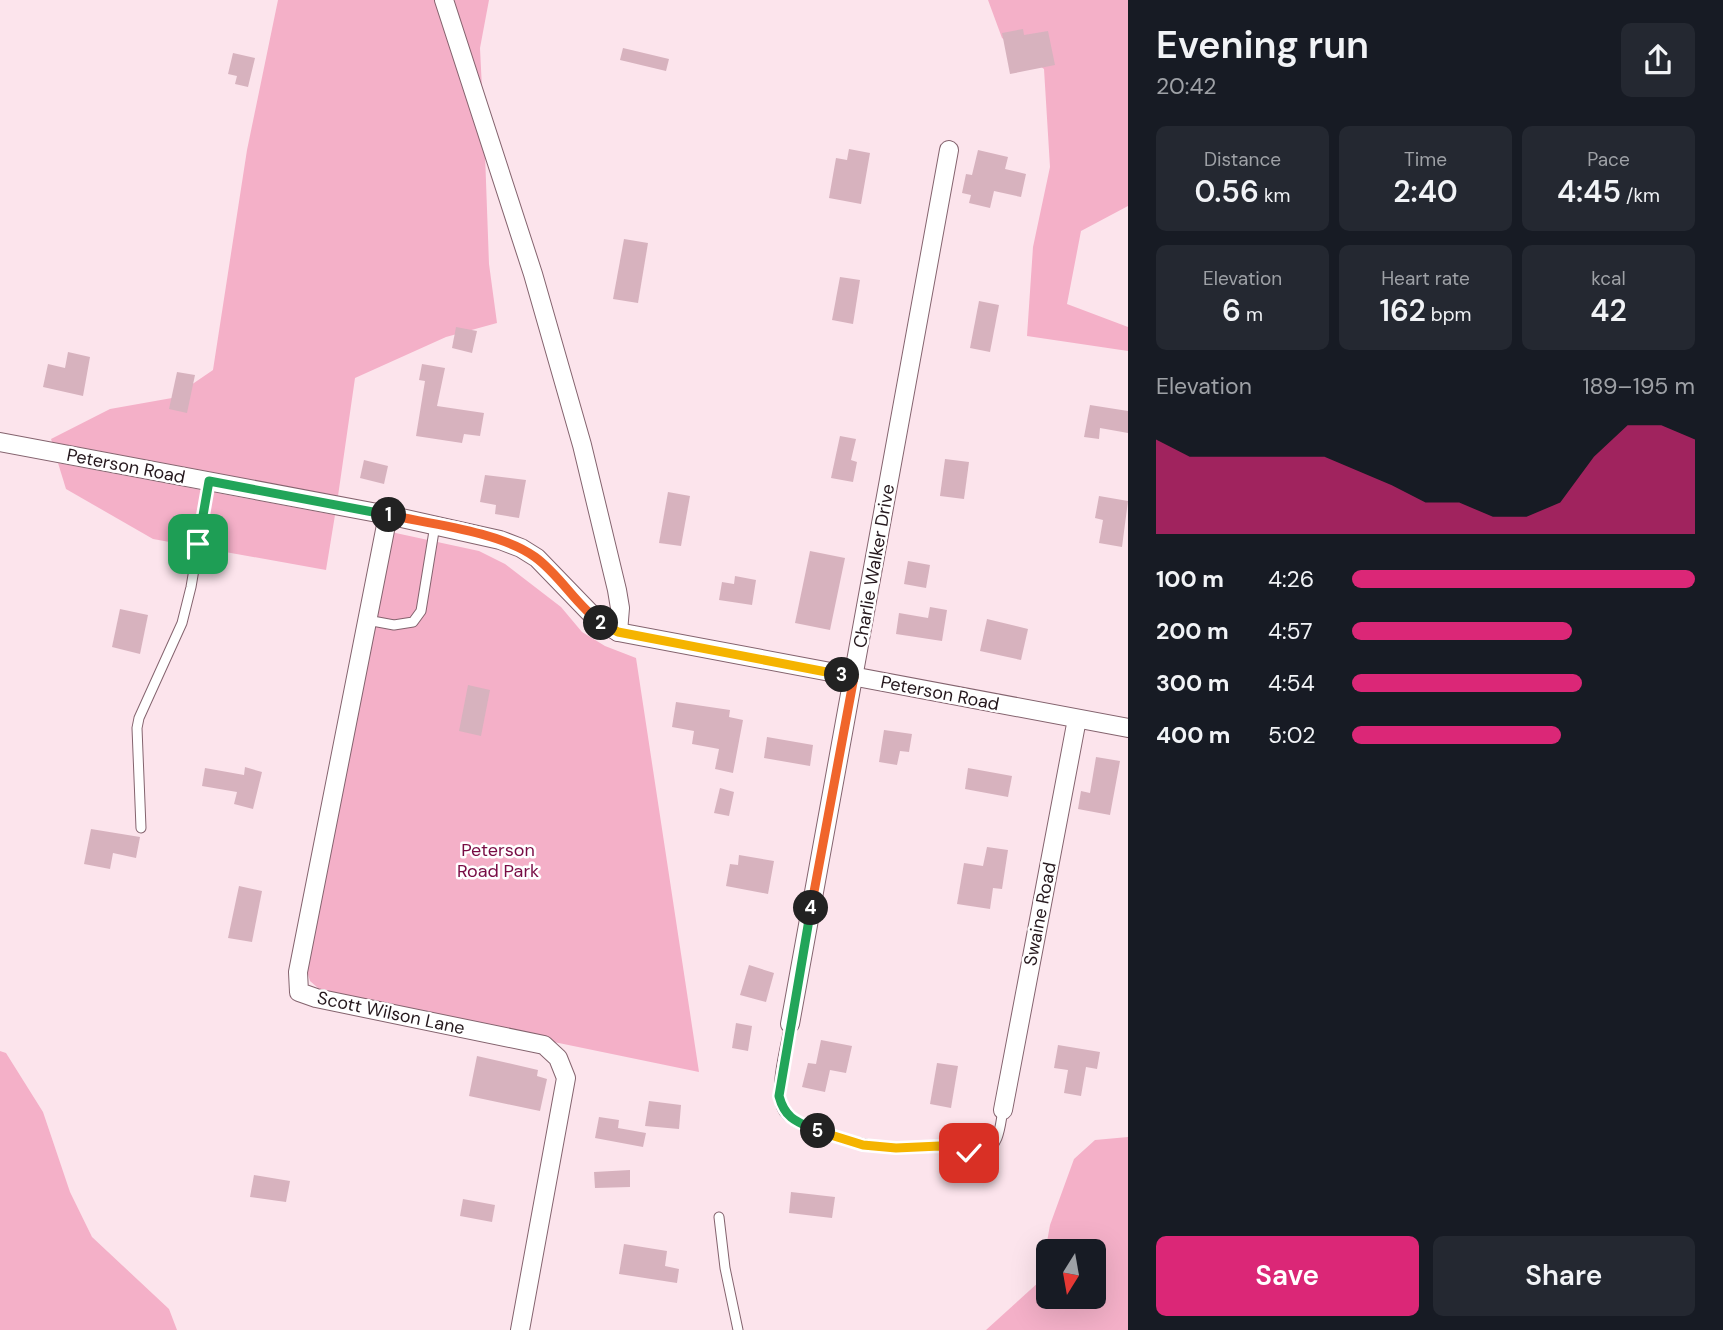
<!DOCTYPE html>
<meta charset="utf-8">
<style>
body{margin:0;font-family:"DM Sans",sans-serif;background:#242831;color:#f1f3f6;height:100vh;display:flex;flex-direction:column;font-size:26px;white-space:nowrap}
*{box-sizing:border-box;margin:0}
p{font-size:23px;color:#9ea1a6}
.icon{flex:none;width:38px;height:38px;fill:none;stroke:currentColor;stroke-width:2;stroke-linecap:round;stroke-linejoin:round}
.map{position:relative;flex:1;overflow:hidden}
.drawer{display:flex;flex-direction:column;background:#171b24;width:595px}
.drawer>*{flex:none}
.needle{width:46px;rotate:191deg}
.controls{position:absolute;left:1036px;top:1239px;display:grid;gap:14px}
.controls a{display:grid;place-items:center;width:70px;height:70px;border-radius:10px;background:#171b24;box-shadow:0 7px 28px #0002;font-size:35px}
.pin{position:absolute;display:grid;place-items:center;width:60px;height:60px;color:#fff;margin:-30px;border-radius:14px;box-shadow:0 4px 10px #0006}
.km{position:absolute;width:35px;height:35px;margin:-18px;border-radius:50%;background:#222;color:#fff;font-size:19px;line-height:35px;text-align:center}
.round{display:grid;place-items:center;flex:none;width:74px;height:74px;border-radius:10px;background:#242831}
.headline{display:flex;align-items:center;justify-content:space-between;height:119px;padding:0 28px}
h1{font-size:38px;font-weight:600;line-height:52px}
.stats{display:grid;grid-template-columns:repeat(3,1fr);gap:10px;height:119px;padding:7px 28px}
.stats div{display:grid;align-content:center;border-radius:10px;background:#242831;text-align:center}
.stats b{font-size:30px;font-weight:600}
.stats small{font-size:19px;font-weight:400}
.stats p{font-size:19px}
.chart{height:196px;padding:14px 28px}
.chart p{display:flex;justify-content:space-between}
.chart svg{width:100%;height:126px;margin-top:7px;fill:#db2777;opacity:.7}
.primary-button{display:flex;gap:14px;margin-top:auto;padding:14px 28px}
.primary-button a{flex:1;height:80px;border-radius:10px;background:#db2777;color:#fff;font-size:28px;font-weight:600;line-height:80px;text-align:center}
.primary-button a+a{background:#242831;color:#f1f3f6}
ul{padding:0 28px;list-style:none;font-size:23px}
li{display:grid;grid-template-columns:112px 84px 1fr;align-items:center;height:52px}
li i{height:18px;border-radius:9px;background:#db2777}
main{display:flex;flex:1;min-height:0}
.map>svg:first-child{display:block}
.green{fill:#f4b0c8;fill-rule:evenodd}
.building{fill:#d7b2be}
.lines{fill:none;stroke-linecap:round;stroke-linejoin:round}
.lane-casing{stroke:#84636e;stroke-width:11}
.street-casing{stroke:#84636e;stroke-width:20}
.lane{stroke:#fff;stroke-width:9}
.street{stroke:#fff;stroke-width:18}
.split-1-casing{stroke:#fff;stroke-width:14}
.split-2-casing{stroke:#fff;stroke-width:14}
.split-3-casing{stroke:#fff;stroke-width:14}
.split-4-casing{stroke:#fff;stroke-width:14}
.split-5-casing{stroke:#fff;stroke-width:14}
.split-6-casing{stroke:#fff;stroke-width:14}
.split-1{stroke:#22a559;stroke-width:9}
.split-2{stroke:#f0652b;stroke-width:9}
.split-3{stroke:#f5b400;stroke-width:9}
.split-4{stroke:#f0652b;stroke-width:9}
.split-5{stroke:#22a559;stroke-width:9}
.split-6{stroke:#f5b400;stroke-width:9}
.labels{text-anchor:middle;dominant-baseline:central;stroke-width:5;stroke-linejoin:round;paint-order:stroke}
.street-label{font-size:18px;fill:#25181d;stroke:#fff}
.park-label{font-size:18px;fill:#780c44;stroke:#fff}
</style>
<main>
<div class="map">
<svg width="1128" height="1330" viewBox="0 0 1128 1330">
<rect width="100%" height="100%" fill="#fce4ec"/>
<g class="green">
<polygon points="278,0 435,0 485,154 489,264 497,323 446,337 355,378 338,496 52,442 51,439 110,409 172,398 213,370 247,150"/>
<polygon points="454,0 489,0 480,48 482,89"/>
<polygon points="988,0 1128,0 1128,206 1081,231 1067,304 1128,327 1128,351 1027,336 1033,247 1050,167 1044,69 1002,38"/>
<polygon points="58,463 335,515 326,570 153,539 66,489"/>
<polygon points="391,532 479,551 505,564 561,607 582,632 605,646 636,658 699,1072 326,995 310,981 307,971"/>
<polygon points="0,1051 6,1053 43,1112 70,1192 92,1237 169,1309 177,1330 0,1330"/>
<path d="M1128,1137V1330H986L1040,1281L1050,1225L1074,1159L1095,1140ZM1048,1251H1094V1297H1048Z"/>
</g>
<g class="building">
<polygon points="1023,29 1024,35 1048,31 1055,65 1010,74 1002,33"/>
<polygon points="623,48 669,59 666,71 620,60"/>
<polygon points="233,53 255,58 248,87 235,84 237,76 228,74"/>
<polygon points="849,149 870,153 861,204 829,198 836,158 847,160"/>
<polygon points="978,150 1008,157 1005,169 1026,174 1021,197 994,191 990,208 969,203 971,195 962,193 966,174 972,175"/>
<polygon points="624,239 648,243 638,303 613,299"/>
<polygon points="840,277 860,280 853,324 832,320"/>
<polygon points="979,301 999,305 990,352 970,348"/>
<polygon points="456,327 477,331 472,353 452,348"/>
<polygon points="68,352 90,357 83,396 43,387 48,364 65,368"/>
<polygon points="422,364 445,368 437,406 484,413 480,436 464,434 462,443 416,436 425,381 419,380"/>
<polygon points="177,372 195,375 187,413 169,409"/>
<polygon points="1090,405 1128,411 1128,433 1100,428 1099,439 1084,437"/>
<polygon points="840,436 856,439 851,460 857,462 853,482 831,478"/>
<polygon points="945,459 969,462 964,499 940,496"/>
<polygon points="364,460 388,466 384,484 360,478"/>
<polygon points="485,475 526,480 519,518 495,514 496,505 480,502"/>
<polygon points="668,492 690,496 681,546 659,543"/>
<polygon points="1099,496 1128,501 1122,547 1099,543 1103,520 1095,518"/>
<polygon points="810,551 845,558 830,630 795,623"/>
<polygon points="908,561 930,565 926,588 904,584"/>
<polygon points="735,576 756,580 752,605 719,600 722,582 734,584"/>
<polygon points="930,607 947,610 942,641 896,634 899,613 928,618"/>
<polygon points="120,609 148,615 140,654 112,647"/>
<polygon points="987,619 1028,629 1021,660 980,651"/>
<polygon points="468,685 490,690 481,736 459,731"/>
<polygon points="676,702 730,710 729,717 743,720 733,773 715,769 719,749 692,744 694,731 672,727"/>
<polygon points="884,730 912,734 909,752 900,751 897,765 879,762"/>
<polygon points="767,737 813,745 810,766 764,758"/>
<polygon points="1096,757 1120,761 1110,815 1078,809 1081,791 1090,793"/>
<polygon points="245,767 262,772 253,809 234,804 237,792 202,786 205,768 244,775"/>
<polygon points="968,768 1012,776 1008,797 965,789"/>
<polygon points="720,788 734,792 729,816 714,813"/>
<polygon points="91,829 140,837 136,858 113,853 110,869 84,864"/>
<polygon points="987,847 1008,850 1002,889 993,888 990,909 957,904 964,863 983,866"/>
<polygon points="739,855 774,861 768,894 726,886 730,864 738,865"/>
<polygon points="239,886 262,891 252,942 228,938"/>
<polygon points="749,965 774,973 766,1002 740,995"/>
<polygon points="736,1023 752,1026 748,1051 732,1048"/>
<polygon points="821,1040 852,1046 846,1073 830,1070 825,1092 802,1087 808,1063 816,1064"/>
<polygon points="1058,1045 1100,1052 1097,1069 1086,1067 1081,1096 1064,1093 1068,1070 1054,1068"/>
<polygon points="477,1056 538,1070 537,1076 547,1079 540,1111 469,1096"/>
<polygon points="937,1063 958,1066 951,1108 930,1104"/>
<polygon points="649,1101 681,1105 679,1129 645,1126"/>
<polygon points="599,1117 619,1120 618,1128 646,1133 643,1147 595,1138"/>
<polygon points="630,1170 630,1187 595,1188 594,1172"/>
<polygon points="254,1175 290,1181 286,1202 250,1197"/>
<polygon points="791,1192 835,1197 832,1218 789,1213"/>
<polygon points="463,1199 495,1205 492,1222 460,1216"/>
<polygon points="624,1244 667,1251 665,1266 679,1269 677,1283 619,1274"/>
</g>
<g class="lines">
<g class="lane-casing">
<g id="lane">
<polyline points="367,620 394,625 413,622 421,611 435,525"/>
<polyline points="141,828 137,728 139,718 182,623 191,587 209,481"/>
<path d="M790,1024C786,1045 774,1089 782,1108C792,1132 871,1147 895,1148C909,1148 923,1145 937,1146C952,1148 969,1158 984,1152C1000,1145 1000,1125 1003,1110"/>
<polyline points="719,1217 725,1268 738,1330"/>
</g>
</g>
<g class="street-casing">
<g id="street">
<polyline points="444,0 533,274 582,445 617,590 620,608 618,632"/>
<polyline points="0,442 388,515 500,540 521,548 537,558 596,619 618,632 1128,728"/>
<polyline points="388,515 298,972 299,992 316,998 544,1045 558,1058 566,1078 520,1330"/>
<polyline points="790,1024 949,150"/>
<polyline points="1003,1110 1077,719"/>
</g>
</g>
<use href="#lane" class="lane"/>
<use href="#street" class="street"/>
</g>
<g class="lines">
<g class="split-1-casing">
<polyline id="split-1" points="198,544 209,481 389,515"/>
</g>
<g class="split-2-casing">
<path id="split-2" d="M389,515C431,524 501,532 535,557C560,575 576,605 601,623"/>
</g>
<g class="split-3-casing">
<polyline id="split-3" points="601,623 618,632 842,675"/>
</g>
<g class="split-4-casing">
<polyline id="split-4" points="811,908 854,677 842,675"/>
</g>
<g class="split-5-casing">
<path id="split-5" d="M811,908L779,1096C785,1119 797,1122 818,1131"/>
</g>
<g class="split-6-casing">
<polyline id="split-6" points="818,1131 863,1145 896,1148 940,1146 969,1153"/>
</g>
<use href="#split-1" class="split-1"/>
<use href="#split-2" class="split-2"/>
<use href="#split-3" class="split-3"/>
<use href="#split-4" class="split-4"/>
<use href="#split-5" class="split-5"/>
<use href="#split-6" class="split-6"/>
</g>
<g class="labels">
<g class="street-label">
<text transform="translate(126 466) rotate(11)">Peterson Road</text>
<text transform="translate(874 566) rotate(-80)">Charlie Walker Drive</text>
<text transform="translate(940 693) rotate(11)">Peterson Road</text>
<text transform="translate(1040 914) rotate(-79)">Swaine Road</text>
<text transform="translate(391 1013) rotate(12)">Scott Wilson Lane</text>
</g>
<g class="park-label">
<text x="498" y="850">Peterson<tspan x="498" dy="21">Road Park</tspan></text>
</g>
</g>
</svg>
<div class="controls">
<a><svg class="needle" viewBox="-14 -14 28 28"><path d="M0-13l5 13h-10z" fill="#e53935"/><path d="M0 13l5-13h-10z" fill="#9ea1a6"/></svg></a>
</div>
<div class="pin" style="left:198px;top:544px;background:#1e9e55"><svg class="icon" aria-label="arrive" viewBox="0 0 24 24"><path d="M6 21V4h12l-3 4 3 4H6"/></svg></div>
<div class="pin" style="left:969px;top:1153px;background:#d93025"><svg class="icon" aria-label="check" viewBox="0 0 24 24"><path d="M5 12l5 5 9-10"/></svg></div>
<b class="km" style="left:389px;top:515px">1</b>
<b class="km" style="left:601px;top:623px">2</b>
<b class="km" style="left:842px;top:675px">3</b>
<b class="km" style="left:811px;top:908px">4</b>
<b class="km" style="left:818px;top:1131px">5</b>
</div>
<section class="drawer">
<div class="headline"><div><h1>Evening run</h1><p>20:42</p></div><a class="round"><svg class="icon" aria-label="share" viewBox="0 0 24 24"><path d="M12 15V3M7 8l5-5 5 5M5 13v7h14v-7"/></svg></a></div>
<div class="stats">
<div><p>Distance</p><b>0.56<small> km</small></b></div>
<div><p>Time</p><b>2:40</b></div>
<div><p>Pace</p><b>4:45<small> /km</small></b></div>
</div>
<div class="stats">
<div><p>Elevation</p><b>6<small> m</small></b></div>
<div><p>Heart rate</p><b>162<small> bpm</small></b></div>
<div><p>kcal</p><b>42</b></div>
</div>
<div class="chart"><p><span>Elevation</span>189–195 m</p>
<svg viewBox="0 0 160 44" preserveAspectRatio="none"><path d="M0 44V11L10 17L20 17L30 17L40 17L50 17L60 22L70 27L80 33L90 33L100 38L110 38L120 33L130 17L140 6L150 6L160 11V44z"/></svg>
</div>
<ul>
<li><b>100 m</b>4:26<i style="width:100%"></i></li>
<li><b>200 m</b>4:57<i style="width:64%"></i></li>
<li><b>300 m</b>4:54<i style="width:67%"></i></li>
<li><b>400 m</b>5:02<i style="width:61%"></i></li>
</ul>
<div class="primary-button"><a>Save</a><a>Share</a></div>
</section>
</main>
